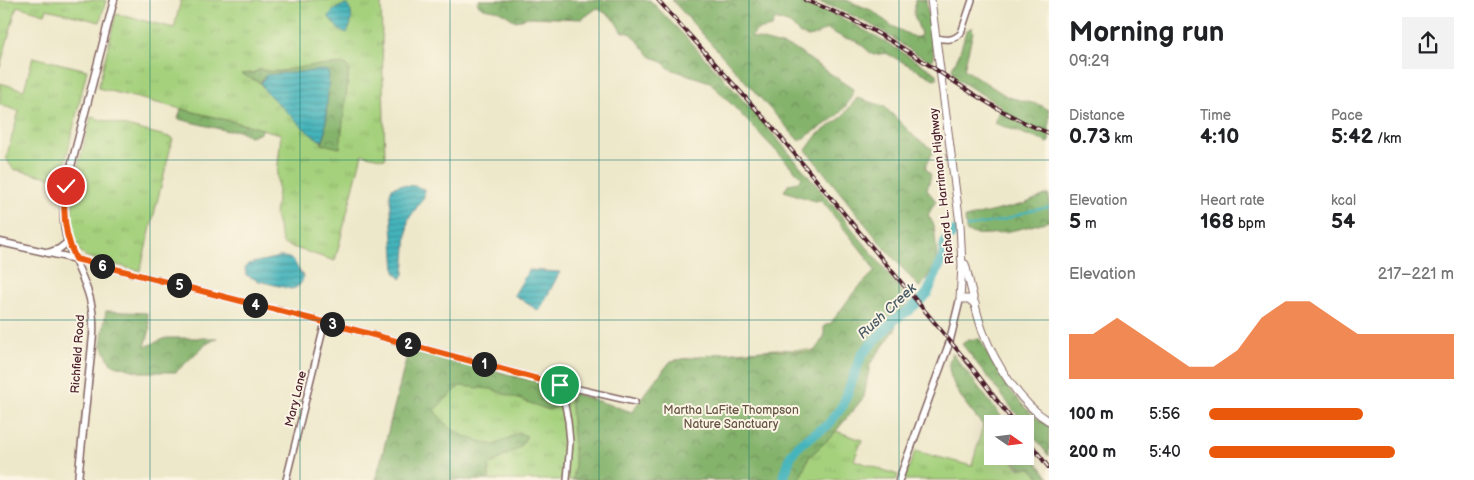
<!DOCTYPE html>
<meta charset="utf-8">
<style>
body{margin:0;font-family:"Balsamiq Sans",sans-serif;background:#f2f2f2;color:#202124;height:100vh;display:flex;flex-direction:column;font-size:19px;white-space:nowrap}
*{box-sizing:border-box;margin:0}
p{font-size:16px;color:#757577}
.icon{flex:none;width:28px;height:28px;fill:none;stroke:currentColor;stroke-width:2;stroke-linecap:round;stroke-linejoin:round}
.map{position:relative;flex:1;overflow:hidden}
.details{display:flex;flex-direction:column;background:#fff;width:425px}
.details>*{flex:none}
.needle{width:32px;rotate:104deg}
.controls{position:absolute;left:984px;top:415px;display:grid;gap:10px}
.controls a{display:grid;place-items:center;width:50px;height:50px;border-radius:0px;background:#fff;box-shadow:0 5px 20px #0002;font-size:25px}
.pin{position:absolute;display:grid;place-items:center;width:42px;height:42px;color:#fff;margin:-21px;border:2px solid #fff;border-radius:50%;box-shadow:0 1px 5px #0007}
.km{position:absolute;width:25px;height:25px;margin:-12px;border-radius:50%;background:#222;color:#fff;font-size:14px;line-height:25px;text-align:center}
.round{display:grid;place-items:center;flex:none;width:52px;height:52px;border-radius:0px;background:#f2f2f2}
.headline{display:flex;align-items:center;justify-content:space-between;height:85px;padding:0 20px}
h1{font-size:28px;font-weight:800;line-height:38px}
.metrics{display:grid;grid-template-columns:repeat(3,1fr);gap:8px;height:85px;padding:5px 20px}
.metrics div{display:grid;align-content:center}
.metrics b{font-size:21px;font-weight:800}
.metrics small{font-size:14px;font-weight:400}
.metrics p{font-size:14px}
.chart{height:140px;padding:10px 20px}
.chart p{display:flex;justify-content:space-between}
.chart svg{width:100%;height:90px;margin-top:5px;fill:#ea580c;opacity:.7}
ul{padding:0 20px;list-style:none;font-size:16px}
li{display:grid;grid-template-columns:80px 60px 1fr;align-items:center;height:38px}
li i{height:12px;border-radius:6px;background:#ea580c}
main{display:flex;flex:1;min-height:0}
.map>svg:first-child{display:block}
.grass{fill:url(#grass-tufts);stroke:#787854;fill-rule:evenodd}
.forest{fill:url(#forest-crowns);stroke:#67694c}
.water{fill:url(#water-rules);stroke:#476a73}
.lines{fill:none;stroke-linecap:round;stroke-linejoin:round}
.stream{stroke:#44b4bb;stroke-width:2}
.river{stroke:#44b4bb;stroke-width:10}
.minor-casing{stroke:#836563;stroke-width:8}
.tertiary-casing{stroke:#836563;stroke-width:9}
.secondary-casing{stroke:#836563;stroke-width:9}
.minor{stroke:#fff;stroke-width:5}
.tertiary{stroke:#fff;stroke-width:6}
.secondary{stroke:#fff;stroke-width:7}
.rail-casing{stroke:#4a1f2b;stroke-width:4}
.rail{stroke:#fcf5e5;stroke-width:2;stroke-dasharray:5.5;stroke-linecap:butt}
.route-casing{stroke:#fff;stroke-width:10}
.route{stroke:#ea580c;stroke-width:6}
.grid{fill:none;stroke:#0f766e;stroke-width:1;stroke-opacity:0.55}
.labels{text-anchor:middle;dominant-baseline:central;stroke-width:4;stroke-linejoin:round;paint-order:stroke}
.street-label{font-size:12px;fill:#4a1f2b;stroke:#fcf5e5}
.park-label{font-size:12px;fill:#655444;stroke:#fcf5e5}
.water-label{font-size:14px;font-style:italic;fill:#485b65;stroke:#fcf5e5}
</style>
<main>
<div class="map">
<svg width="1049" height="480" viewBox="0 0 1049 480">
<defs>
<pattern id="grass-tufts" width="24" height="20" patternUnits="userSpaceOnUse" patternTransform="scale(1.25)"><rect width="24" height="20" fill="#a5d17d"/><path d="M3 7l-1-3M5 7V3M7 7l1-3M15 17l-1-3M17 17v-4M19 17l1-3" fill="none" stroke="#90b36c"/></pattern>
<pattern id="forest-crowns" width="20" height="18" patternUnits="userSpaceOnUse" patternTransform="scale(1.25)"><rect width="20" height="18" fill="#84b36c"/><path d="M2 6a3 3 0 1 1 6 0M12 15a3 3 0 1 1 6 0" fill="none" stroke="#6e9159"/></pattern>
<pattern id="water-rules" width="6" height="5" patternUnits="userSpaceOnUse" patternTransform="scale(1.25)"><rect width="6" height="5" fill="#44b4bb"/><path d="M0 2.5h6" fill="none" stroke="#3b9298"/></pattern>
</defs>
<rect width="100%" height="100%" fill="#fcf5e5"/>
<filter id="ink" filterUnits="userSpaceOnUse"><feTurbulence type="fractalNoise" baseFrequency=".02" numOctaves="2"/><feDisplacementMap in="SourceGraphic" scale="10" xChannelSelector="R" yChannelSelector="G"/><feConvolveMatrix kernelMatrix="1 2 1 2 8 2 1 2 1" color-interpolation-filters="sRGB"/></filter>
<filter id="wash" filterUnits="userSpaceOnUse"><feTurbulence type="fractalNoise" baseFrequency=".0096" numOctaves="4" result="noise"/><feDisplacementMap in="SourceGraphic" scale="20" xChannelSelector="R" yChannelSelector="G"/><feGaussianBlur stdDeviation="1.12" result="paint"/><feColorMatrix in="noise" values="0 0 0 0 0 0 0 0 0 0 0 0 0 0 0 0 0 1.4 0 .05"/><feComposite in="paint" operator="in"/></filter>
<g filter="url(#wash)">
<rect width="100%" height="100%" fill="#eee8cb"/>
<g class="grass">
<polygon points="0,0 106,0 100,22 47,9 45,14 17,6 0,67"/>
<path d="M181,0H381L385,159L362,154L335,261L283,244L275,216L278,191L277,175L281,134L98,88L116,14L174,28ZM310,66L349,70L322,144V141L319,140L265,91L261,83L242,74L252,73L260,70C275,74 295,70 310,66Z"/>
<polygon points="33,57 87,70 61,180 13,169 6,158 19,111 0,105 0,83 24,90"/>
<path d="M91,117L173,138L140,271L87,257C54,238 84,146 91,117Z"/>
<path d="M409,348C487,367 564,390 640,415L660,395L647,390L671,361L722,353L776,349L827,351L771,480H376Z"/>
<polygon points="983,425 992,437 992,456 1009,456 1019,469 1024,467 1031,468 1042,480 904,480 915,451 972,466"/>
<polygon points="836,431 862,440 854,460 898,475 896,480 799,480 809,457"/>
</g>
<g class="forest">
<path d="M479,0H650C743,95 828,197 910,301L897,313L895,330L870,364L864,397L832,436L809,457L799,480H573L575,465L570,392L632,412L647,390L671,361L722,353L770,350L813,353L824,337V326L831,323L854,292L875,271L865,255L821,200L815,201L784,191L789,184L798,182L802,178L710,82L670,69L660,60L651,57L632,34L621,31L613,18L597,8L582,19L528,17L516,21C511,19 506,14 501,12C493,8 483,11 477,3Z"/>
<path d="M672,0H796L834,14L855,25L886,42L937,74V78L934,79L886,53L873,55L857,41L842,37L827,29L813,36L808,37L800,34L790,24L775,19L772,27L757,30L751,37L793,48L853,89C850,114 818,128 799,141Z"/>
<path d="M813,0H846L871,10L892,26L914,37H919L921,34L914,15L915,0H926L934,57L932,61C914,55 900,42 885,33C863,19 837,8 813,0Z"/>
<polygon points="972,27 973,32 964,69 1008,97 1040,105 1049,110 1049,143 994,123 1001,106 955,78 952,68 959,55 966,31"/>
<path d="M346,64L349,70L340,148L322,144L325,135L328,72L262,79L261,83L241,74L252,73L260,70C276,74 294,68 310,66C322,65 334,65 346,64Z"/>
<polygon points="857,98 884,106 917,139 934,150 925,167 931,175 927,190 936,201 928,215 934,225 937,255 935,266 920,288 882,245 806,150 817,135 841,118"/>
<path d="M181,109L263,129L259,134L249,136C242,131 237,129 228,131L178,119Z"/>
<path d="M1045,195H1049V221C1031,226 982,241 966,231L965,218L1024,204Z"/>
<polygon points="106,311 147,313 150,329 145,347 166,338 217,338 205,345 176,372 140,372 111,364 101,344"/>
<path d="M980,339C998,372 1016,407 1049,426V456L962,344L968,340Z"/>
<path d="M409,348L551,386L559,406L549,410L491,389L460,386L434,410C453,436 465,437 494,445L519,433L527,436L519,448L489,465V480H376Z"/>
<path d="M952,353L1007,424H992V436C977,418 952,392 949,368C948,363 951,357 952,353Z"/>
<polygon points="1025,447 1049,478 1049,480 1042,480 1031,468 1020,468 1010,456 1025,456"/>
</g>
<g class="water">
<path d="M344,5H347C354,12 352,25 347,33L339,30L328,16L335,9Z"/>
<polygon points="324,70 327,71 329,74 325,135 322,141 310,134 265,91 261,83 266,75"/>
<polygon points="400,185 415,186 424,189 424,197 408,220 404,274 401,279 395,272 390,194 392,188"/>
<path d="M279,257C296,256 294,265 303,276C303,283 298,288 291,289L259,281L246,275L245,268L248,264Z"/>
<polygon points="529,270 560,272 539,311 514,295"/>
</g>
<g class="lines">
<polyline class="stream" points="966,227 1004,220 1032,210 1049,207"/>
<polyline class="river" points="783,480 791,455 801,443 828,425 843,405 862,354 895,319 908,311 927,294 943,257 945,242 954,231"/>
</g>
</g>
<g filter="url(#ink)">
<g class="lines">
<g class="minor-casing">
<g id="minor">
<path d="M936,38C946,40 953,41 961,33L972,0"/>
<polyline points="76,259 355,330 561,385 635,402"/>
<polyline points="561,385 568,421 570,442 567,480"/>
<polyline points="286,480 325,322"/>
</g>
</g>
<g class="tertiary-casing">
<g id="tertiary">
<polyline points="0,242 76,259"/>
<polyline points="48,253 59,249 68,242"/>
<path d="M78,480L93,335C95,293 81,279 68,243C62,225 63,205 66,186L114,0"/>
<polyline points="899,480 949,344 960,299"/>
</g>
</g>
<g class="secondary-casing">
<g id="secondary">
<polyline points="931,0 960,224 962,266 960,299 969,299 975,304"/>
<path d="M965,264C971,286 975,310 983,332C995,363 1020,404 1049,421"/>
</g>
</g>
<use href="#minor" class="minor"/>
<use href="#tertiary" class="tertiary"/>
<use href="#secondary" class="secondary"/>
<g class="rail-casing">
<g id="rail">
<polyline points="658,0 773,128 974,370 1015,424"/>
<path d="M805,0C835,11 863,24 891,41C943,72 991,111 1049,133"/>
<polyline points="1025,436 1049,468"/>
</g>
</g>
<use href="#rail" class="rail"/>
</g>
</g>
<g class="lines" filter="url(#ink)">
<g class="route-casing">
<path id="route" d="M66,186C62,212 64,235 76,259L355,330L560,385"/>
</g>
<use href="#route" class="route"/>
</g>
<path class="grid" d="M150,0V480M300,0V480M450,0V480M599,0V480M749,0V480M899,0V480M0,160H1049M0,320H1049"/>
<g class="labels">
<g class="street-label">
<text transform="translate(942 186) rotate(-96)">Richard L. Harriman Highway</text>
<text transform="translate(78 354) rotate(-86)">Richfield Road</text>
<text transform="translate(296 399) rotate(-76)">Mary Lane</text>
</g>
<g class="park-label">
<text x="731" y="410">Martha LaFite Thompson<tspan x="731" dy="14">Nature Sanctuary</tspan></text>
</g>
<g class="water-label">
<text transform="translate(887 311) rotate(-43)">Rush Creek</text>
</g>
</g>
</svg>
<div class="controls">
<a><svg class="needle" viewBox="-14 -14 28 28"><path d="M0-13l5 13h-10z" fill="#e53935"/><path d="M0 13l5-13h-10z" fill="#757577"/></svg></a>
</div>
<div class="pin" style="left:560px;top:385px;background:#1e9e55"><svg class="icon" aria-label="arrive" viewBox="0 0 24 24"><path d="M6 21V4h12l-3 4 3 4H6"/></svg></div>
<div class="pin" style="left:66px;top:186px;background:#d93025"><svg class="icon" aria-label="check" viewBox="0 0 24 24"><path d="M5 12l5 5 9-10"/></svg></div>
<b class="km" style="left:484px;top:364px">1</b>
<b class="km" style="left:408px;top:344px">2</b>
<b class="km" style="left:332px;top:324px">3</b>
<b class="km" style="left:255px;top:305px">4</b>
<b class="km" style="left:179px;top:285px">5</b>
<b class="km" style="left:102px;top:266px">6</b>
</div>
<section class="details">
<div class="headline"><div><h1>Morning run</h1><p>09:29</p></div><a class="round"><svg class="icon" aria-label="share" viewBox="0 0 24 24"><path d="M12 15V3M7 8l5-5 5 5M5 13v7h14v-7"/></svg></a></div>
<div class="metrics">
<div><p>Distance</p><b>0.73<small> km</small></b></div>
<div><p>Time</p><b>4:10</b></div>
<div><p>Pace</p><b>5:42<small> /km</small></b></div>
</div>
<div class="metrics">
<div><p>Elevation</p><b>5<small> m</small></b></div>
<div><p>Heart rate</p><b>168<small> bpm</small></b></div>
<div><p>kcal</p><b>54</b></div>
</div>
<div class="chart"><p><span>Elevation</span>217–221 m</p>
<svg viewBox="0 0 160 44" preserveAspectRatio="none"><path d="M0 44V22L10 22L20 14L30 22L40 30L50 38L60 38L70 30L80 14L90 6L100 6L110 14L120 22L130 22L140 22L150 22L160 22V44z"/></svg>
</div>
<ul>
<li><b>100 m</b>5:56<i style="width:63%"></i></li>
<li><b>200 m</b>5:40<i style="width:76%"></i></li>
</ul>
</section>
</main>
